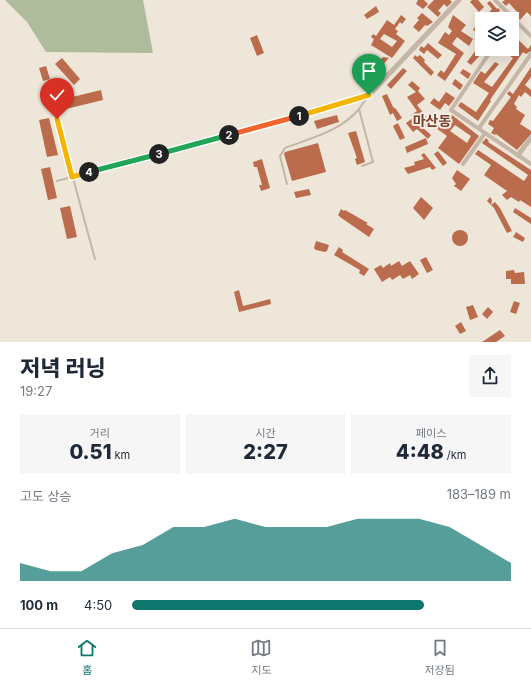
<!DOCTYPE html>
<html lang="ko">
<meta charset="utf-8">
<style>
body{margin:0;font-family:Inter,"Noto Sans KR",sans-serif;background:#f6f6f7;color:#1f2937;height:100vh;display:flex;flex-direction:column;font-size:15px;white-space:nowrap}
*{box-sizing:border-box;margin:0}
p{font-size:13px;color:#747a83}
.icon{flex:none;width:22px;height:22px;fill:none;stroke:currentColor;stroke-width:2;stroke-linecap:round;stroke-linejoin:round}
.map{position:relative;height:342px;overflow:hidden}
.drawer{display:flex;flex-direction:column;background:#fff;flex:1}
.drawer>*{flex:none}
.fabs{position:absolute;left:475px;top:12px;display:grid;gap:8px}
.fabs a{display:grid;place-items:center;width:44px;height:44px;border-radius:0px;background:#fff;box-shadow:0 4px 16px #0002;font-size:20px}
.pin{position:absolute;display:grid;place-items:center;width:34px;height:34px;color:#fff;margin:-41px -17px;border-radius:50% 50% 50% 0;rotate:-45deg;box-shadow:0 0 4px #0007}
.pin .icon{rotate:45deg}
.km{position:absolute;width:20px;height:20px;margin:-10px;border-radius:50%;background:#222;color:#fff;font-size:11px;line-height:20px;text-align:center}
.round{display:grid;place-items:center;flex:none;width:42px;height:42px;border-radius:0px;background:#f6f6f7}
.summary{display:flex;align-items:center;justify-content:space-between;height:68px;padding:0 20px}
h1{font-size:22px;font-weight:800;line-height:30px}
.figures{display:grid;grid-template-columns:repeat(3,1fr);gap:6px;height:68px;padding:4px 20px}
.figures div{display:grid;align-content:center;border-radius:0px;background:#f6f6f7;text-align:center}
.figures b{font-size:20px;font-weight:800}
.figures small{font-size:11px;font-weight:400}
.figures p{font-size:11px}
.chart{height:112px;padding:8px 20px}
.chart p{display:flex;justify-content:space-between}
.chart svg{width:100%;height:72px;margin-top:4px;fill:#0f766e;opacity:.7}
ul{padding:0 20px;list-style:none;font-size:13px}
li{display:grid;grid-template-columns:64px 48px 1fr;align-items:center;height:30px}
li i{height:10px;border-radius:5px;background:#0f766e}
.menu{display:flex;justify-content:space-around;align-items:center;height:56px;border-top:1px solid #e0e1e3;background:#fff;font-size:11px;color:#747a83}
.menu a{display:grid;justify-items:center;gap:2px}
.menu .active{color:#0f766e}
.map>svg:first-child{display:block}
.green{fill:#afbc9b}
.building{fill:#ba6c4c;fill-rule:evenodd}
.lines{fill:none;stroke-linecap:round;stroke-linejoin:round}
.service{stroke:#c5b6a7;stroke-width:2}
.minor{stroke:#c5b6a7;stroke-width:4}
.tertiary{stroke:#c5b6a7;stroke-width:5}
.split-1-casing{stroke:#fff;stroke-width:8}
.split-2-casing{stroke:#fff;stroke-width:8}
.split-3-casing{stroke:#fff;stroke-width:8}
.split-4-casing{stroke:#fff;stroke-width:8}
.split-5-casing{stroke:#fff;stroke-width:8}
.split-1{stroke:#f5b400;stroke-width:5}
.split-2{stroke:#f0652b;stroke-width:5}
.split-3{stroke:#22a559;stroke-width:5}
.split-4{stroke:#22a559;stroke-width:5}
.split-5{stroke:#f5b400;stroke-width:5}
.labels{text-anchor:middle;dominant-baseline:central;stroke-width:4;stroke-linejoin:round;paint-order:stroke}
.quarter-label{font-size:14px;font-weight:bold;fill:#793f28;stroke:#f7efe5}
</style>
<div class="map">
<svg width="531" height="342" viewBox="0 0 531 342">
<rect width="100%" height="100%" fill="#eee6d9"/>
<polygon class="green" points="5,0 143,0 153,53 46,52 27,22"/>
<g class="building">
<polygon points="418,0 424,0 428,4 423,9 416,4"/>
<polygon points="434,0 450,0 452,2 447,7 444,4 438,11 441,13 438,17 427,7"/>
<polygon points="472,0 478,0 484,7 479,12 470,2"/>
<polygon points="505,0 531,0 531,16 527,12 520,20 517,17 519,14 509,3 506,6 502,2"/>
<polygon points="490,1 497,9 498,8 500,10 495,17 497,19 487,19 485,17 492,9 487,3"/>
<polygon points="376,6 379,12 367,19 364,15"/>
<polygon points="422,13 433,22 427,26 425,25 419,32 413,27 419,20 417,18"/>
<path d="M401,15L406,19L402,24L400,22L395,29L398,31L396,34L405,41L392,58L371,45L374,39L371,37L373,34L376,36L387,20L394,25ZM384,34L397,41L392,47L380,39Z"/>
<polygon points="453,15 466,25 461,31 473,39 469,46 457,37 452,44 464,53 445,81 437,75 441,70 444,73 456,54 438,43 445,32 449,35 452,31 448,27"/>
<polygon points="479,21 482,24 482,27 478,33 473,30"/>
<polygon points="512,34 528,49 531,45 531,51 526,54 523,52 490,100 491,101 478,121 458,106 461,102 476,112 489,93 473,83 481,71 485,74 495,62 499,64 484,82 492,87 513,58 499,49 512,49 514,44 512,42"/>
<polygon points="257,35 264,53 257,56 250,38"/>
<polygon points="482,42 482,49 486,49 471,65 467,62"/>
<polygon points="428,43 442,55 438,59 427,50 424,54 419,50 421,46 424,48"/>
<polygon points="415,55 417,57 420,55 425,60 424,62 434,72 431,76 413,58"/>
<polygon points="383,57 389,58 380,68 376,64"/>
<polygon points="62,58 80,79 74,85 55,64"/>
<polygon points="46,66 50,79 43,81 39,68"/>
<polygon points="531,67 531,77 525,85 531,90 531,97 525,92 521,97 519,95 514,104 517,107 516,109 525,115 520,124 531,131 531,134 517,150 496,134 495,135 491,133 494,128 488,124 490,120 493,121 511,97 507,94 509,91 513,94"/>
<polygon points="403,68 407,71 391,89 387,85"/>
<polygon points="463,69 471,74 468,79 460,73"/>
<polygon points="455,79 463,85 460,90 452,84"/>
<polygon points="412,81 420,88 418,91 425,99 417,105 431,123 423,128 431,135 428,139 417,129 413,132 406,123 413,118 411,115 417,111 407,97 416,92 408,85"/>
<polygon points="101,90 103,100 66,109 64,99"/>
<polygon points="446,92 455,98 449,106 445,103 440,110 430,103 434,98 439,102"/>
<polygon points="387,94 393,107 396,109 402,118 397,121 393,113 390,115 382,96"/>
<polygon points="337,115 339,122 317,129 314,121"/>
<path d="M452,115L479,136L459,164L438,148L447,136L436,128L443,120L445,123ZM455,125L471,136L467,143L450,131Z"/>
<polygon points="49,118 58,155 47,157 39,120"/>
<polygon points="398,123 405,138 400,140 393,126"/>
<polygon points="356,131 365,162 357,165 355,159 357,158 348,133"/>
<polygon points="426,138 428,144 407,153 405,147"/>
<polygon points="486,138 489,141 488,142 531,170 531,207 520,200 519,202 511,197 507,200 502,195 507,191 484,175 491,165 475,154 478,150 524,181 528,175 482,143"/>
<polygon points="318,143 326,172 292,181 284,154 285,152"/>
<polygon points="438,151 447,163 443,166 434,154"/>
<polygon points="424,153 436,168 432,170 430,167 408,174 404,168 415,165 414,162 424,159 421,155"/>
<polygon points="262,159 270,188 261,191 259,185 262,185 257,167 254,167 253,162"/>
<polygon points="50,167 57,198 48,200 41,169"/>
<polygon points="457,170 470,179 461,191 454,186 456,184 452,178"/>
<polygon points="309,189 311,195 296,198 294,192"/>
<polygon points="421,197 433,208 424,220 413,208"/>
<polygon points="490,197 492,200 491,205 495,202 500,208 512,231 507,233 494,208 487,201"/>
<polygon points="70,206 77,237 67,239 60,208"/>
<polygon points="515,208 531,218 531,224 513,212"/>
<polygon points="341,209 344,211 345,210 368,223 366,224 374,229 369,237 340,217 338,215"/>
<circle cx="460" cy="238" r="8"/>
<polygon points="516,232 525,238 523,242 513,237"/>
<polygon points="316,241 329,245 327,251 325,252 316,250 314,248"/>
<polygon points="339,247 343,250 342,252 369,269 364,276 359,273 360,270 334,255"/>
<polygon points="426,257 433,270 427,273 420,260"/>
<polygon points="399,261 402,266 410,261 419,274 412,279 410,275 403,279 400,275 392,280 390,277 382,282 374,269 381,265 383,268 390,263 391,266"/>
<polygon points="514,270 515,273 524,272 525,284 511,284 511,279 506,279 506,271"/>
<polygon points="239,290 243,306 270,299 271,304 239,312 234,292"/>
<polygon points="514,301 520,303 516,314 510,312"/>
<polygon points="473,305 478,317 470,320 466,307"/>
<polygon points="488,307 493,312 487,319 482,314"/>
<polygon points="461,322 466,331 460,334 455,326"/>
<polygon points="500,330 505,336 496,342 482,342"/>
</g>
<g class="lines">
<g class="service">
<polyline points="57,119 95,259"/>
<polyline points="362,166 373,162 359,109 368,96"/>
<polyline points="57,181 278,122 367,95"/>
<path d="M287,184L280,156L285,148C311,138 341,131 359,109"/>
</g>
<g class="minor">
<polyline points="495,0 531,36"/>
<polyline points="492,49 451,110 531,164"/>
<polyline points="479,128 531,54"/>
<polyline points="463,164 485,133"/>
</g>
<g class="tertiary">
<polyline points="369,95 459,0"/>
<polyline points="518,155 531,138"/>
</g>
</g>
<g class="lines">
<g class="split-1-casing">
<polyline id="split-1" points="299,116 369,95"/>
</g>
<g class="split-2-casing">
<polyline id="split-2" points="229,135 299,116"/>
</g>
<g class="split-3-casing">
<polyline id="split-3" points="159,154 229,135"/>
</g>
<g class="split-4-casing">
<polyline id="split-4" points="89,172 159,154"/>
</g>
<g class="split-5-casing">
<polyline id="split-5" points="57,119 72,177 89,172"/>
</g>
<use href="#split-1" class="split-1"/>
<use href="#split-2" class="split-2"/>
<use href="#split-3" class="split-3"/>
<use href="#split-4" class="split-4"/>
<use href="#split-5" class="split-5"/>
</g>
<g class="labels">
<g class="quarter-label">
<text x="432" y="120">마산동</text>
</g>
</g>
</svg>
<div class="fabs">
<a><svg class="icon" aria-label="layers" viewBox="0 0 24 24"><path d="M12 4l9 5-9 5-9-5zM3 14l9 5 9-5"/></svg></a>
</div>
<div class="pin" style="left:369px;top:95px;background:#1e9e55"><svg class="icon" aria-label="arrive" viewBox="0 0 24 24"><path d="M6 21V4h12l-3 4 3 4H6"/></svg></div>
<div class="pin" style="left:57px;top:119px;background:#d93025"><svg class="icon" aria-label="check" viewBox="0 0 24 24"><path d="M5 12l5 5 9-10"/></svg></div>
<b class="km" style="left:299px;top:116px">1</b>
<b class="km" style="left:229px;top:135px">2</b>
<b class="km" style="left:159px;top:154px">3</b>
<b class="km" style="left:89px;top:172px">4</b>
</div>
<section class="drawer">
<div class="summary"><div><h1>저녁 러닝</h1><p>19:27</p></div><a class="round"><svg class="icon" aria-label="share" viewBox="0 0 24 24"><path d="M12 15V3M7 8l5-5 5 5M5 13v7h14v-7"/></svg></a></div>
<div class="figures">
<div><p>거리</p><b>0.51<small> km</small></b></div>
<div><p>시간</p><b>2:27</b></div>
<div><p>페이스</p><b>4:48<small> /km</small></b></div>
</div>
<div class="chart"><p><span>고도 상승</span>183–189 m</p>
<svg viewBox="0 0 160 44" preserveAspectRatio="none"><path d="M0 44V33L10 38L20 38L30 27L40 22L50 11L60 11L70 6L80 11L90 11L100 11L110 6L120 6L130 6L140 11L150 22L160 33V44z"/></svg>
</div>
<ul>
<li><b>100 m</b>4:50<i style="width:77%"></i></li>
</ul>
</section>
<nav class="menu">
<a class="active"><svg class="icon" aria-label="home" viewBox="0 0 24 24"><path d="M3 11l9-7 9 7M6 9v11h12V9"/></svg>홈</a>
<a><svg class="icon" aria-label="map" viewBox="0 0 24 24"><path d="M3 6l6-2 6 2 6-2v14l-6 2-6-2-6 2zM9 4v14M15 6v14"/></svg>지도</a>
<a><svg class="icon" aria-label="saved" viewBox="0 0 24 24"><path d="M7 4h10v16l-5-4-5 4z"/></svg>저장됨</a>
</nav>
